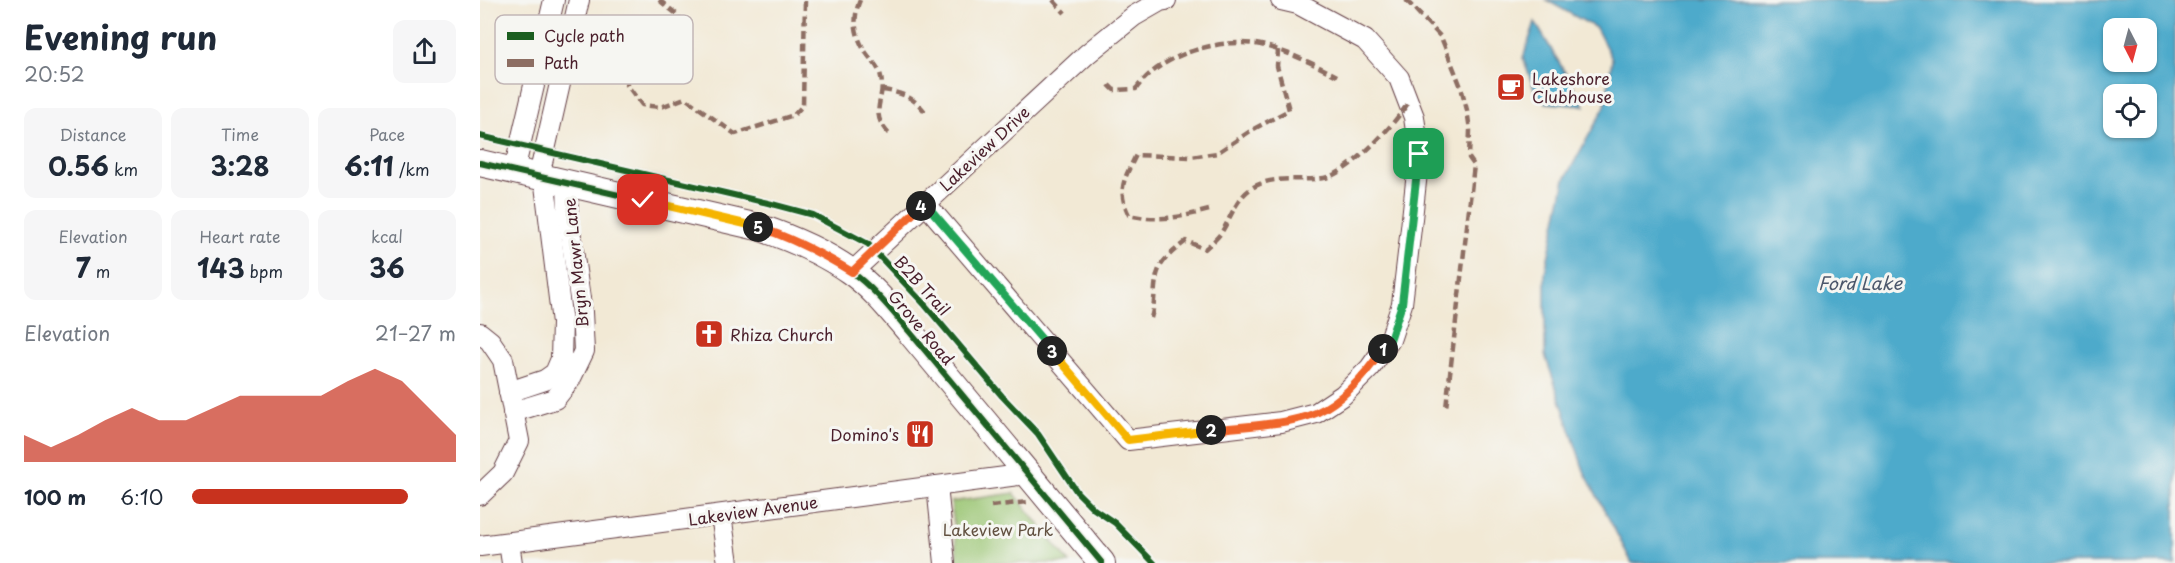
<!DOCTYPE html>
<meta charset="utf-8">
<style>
body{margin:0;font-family:"Playpen Sans",sans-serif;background:#f6f6f7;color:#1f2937;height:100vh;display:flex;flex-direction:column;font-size:22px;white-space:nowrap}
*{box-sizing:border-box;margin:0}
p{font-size:20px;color:#747a83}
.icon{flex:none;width:33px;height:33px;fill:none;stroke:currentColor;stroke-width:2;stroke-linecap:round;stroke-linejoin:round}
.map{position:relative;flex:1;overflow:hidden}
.side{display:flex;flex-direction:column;background:#fff;width:480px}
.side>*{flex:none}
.needle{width:39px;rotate:174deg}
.tools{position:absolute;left:1623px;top:18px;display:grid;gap:12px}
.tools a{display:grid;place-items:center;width:54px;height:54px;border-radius:12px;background:#fff;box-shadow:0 2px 4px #0004;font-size:30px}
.pin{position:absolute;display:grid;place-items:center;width:51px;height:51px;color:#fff;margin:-26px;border-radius:12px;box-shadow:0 3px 9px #0006}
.km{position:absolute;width:30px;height:30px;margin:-15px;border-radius:50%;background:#222;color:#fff;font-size:16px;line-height:30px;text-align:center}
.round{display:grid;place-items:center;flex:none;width:63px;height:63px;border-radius:12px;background:#f6f6f7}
.head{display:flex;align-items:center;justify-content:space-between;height:102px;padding:0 24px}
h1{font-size:33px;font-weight:700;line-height:45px}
.metrics{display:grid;grid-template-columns:repeat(3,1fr);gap:9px;height:102px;padding:6px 24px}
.metrics div{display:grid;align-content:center;border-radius:12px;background:#f6f6f7;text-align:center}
.metrics b{font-size:26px;font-weight:700}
.metrics small{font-size:16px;font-weight:400}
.metrics p{font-size:16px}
.chart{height:168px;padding:12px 24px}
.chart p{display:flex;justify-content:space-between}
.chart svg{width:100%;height:108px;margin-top:6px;fill:#c8321e;opacity:.7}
ul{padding:0 24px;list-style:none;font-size:20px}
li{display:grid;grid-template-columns:96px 72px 1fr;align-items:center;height:45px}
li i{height:15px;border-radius:8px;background:#c8321e}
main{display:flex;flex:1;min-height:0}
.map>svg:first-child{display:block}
.green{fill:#9bc674;stroke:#727250;stroke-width:1.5}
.water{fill:#4daacb;stroke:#4c647b;stroke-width:1.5;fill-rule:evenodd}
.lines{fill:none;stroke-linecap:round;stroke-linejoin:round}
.minor-casing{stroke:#633d44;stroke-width:22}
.major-casing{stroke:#633d44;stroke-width:28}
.minor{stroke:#fff;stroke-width:20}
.major{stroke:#fff;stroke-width:26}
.quiet{stroke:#8d6e63;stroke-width:4.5;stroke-dasharray:9 4.5;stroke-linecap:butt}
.cycleway-casing{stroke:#f6f6f2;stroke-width:10}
.cycleway{stroke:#1b5e20;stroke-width:6}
.split-1-casing{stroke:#fff;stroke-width:12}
.split-2-casing{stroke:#fff;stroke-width:12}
.split-3-casing{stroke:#fff;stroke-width:12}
.split-4-casing{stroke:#fff;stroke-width:12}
.split-5-casing{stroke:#fff;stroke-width:12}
.split-6-casing{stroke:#fff;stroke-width:12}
.split-1{stroke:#22a559;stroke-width:8}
.split-2{stroke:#f0652b;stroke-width:8}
.split-3{stroke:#f5b400;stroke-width:8}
.split-4{stroke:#22a559;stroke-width:8}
.split-5{stroke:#f0652b;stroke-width:8}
.split-6{stroke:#f5b400;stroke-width:8}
.labels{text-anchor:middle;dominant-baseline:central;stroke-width:6;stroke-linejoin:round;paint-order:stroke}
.poi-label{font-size:16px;fill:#4a1f2b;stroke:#f6f6f2;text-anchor:start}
.street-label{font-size:16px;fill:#4a1f2b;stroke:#f6f6f2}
.park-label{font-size:16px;fill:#625141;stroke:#f6f6f2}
.water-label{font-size:18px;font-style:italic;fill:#4b576b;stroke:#f6f6f2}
.key{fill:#f6f6f2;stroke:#c2b6b6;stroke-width:1.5}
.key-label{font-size:16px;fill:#4a1f2b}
</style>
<main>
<section class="side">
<div class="head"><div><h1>Evening run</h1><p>20:52</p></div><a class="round"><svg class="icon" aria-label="share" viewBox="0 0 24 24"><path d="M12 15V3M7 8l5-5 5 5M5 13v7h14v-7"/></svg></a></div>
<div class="metrics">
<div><p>Distance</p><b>0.56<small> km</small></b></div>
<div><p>Time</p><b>3:28</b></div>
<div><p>Pace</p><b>6:11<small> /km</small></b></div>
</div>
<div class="metrics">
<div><p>Elevation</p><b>7<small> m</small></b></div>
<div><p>Heart rate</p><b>143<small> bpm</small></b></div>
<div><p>kcal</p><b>36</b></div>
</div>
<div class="chart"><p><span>Elevation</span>21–27 m</p>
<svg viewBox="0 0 160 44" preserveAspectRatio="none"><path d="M0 44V33L10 38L20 33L30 27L40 22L50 27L60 27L70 22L80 17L90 17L100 17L110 17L120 11L130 6L140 11L150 22L160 33V44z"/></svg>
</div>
<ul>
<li><b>100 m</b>6:10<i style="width:82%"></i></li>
</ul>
</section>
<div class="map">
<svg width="1695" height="563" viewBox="0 0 1695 563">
<rect width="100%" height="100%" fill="#f6f6f2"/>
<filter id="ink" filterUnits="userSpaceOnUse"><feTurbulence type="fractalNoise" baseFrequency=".0167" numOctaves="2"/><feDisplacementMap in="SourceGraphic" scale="12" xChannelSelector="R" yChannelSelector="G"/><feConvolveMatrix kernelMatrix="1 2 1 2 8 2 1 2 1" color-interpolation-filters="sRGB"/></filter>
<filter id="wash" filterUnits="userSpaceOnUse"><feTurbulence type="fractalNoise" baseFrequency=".008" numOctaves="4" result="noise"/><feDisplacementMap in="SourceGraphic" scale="24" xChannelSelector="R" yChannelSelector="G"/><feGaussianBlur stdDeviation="1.35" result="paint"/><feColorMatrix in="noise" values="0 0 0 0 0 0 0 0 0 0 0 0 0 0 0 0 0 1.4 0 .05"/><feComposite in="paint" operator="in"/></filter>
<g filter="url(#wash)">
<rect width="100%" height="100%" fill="#f2e9d5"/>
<polygon class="green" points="534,493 590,563 478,563 471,502"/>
<g class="water">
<path d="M1066,0H1695V563H1152L1104,471L1065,355V272L1085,179L1125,106L1132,59L1116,28ZM1634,28H1666V62H1634ZM1634,94H1666V128H1634Z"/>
<polygon points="1055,22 1105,106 1066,103 1055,92 1043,58"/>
</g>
</g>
<g filter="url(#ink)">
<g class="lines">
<g class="minor-casing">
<g id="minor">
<polyline points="34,171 74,0"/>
<polyline points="59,176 99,0"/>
<polyline points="445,203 648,440 801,422 836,413 863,395 890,368 910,340 922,304 931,228 939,154 934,117 919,78 885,40 818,4 801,0"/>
<polyline points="372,272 607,54 654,16 680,1 686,0"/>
<polyline points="0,333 10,341 23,360 39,441 23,473 0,495"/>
<polyline points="29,392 65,380 75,373 81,359 82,323 64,177"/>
<polyline points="33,412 75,399 90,380 104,351 102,312 88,216 87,183"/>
<polyline points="457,486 465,563"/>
<polyline points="241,515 248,563"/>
<polyline points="29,543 32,563"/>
<polyline points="0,546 547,474"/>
</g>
</g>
<g class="major-casing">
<path id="major" d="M0,163L278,227C311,238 342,251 370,271C393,287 411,310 429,331L622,563"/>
</g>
<use href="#minor" class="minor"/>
<use href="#major" class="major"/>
<g class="quiet">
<polyline points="179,0 199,16 202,29 146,56 147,85 162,105 181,107 205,98 255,134 314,115 323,105 325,0"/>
<path d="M380,0C372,19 375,37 387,54C391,60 397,65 400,73C408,99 386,111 410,135"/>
<polyline points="573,0 585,13"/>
<polyline points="926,0 961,37 981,87 987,110 990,130 989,158 994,165 966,408"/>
<path d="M629,85L634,90L656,89C680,54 745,35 785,46C811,53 834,64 857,76"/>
<path d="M402,90C420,92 434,97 445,112"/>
<path d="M729,210C702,217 677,222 649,215C636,189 645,178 656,155L711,157L737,153L772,130L809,110L797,66L798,50"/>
<path d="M671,318C677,300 671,276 684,261C690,253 699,247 706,241L725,249C730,244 737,239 741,233C751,218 756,198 772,188C793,174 821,182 844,178C869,174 915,124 928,103"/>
<polyline points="511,506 548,502"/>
</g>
<g class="cycleway-casing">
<g id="cycleway">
<polyline points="0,136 288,203 333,215 388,244 445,305 522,396 558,434 597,492 614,509 635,523 674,563"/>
<path d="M0,163L278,227C311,238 342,251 370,271C393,287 411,310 429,331L622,563"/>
</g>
</g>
<use href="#cycleway" class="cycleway"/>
</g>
</g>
<g class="lines" filter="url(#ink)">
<g class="split-1-casing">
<polyline id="split-1" points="903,349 910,340 922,304 939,154"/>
</g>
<g class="split-2-casing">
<path id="split-2" d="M731,430C762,426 808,425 836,413C864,400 886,374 903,349"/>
</g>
<g class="split-3-casing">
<polyline id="split-3" points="572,351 648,440 731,430"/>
</g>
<g class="split-4-casing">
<polyline id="split-4" points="441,206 445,203 572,351"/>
</g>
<g class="split-5-casing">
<path id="split-5" d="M278,227C312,238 341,253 372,272L441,206"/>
</g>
<g class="split-6-casing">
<polyline id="split-6" points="163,200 278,227"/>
</g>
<use href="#split-1" class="split-1"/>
<use href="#split-2" class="split-2"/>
<use href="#split-3" class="split-3"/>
<use href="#split-4" class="split-4"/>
<use href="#split-5" class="split-5"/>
<use href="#split-6" class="split-6"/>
</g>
<defs>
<g id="cafe-square" transform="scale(1.5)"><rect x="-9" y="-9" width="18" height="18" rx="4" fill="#c8321e" stroke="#f6f6f2"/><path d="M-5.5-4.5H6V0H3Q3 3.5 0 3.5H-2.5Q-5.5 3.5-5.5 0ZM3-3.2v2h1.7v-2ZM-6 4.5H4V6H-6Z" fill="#fff"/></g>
<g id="church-square" transform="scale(1.5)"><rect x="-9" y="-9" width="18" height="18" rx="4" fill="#c8321e" stroke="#f6f6f2"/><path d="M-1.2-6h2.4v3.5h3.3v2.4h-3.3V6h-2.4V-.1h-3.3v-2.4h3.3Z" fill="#fff"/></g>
<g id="restaurant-square" transform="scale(1.5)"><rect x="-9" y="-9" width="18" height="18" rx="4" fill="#c8321e" stroke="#f6f6f2"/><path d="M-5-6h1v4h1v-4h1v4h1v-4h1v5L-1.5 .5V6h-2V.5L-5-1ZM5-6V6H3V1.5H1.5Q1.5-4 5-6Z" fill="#fff"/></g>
</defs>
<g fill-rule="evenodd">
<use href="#cafe-square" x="1031" y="87"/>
<use href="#church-square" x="229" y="334"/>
<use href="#restaurant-square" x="440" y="434"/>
</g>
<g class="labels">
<g class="poi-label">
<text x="1052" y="78">Lakeshore<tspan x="1052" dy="18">Clubhouse</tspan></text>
<text x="250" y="334">Rhiza Church</text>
<text x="419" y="434" text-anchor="end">Domino's</text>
</g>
<g class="street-label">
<text transform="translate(504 148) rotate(-43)">Lakeview Drive</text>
<text transform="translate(95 263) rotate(-96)">Bryn Mawr Lane</text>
<text transform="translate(443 285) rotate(48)">B2B Trail</text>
<text transform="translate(442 327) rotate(50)">Grove Road</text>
<text transform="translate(273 510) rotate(-8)">Lakeview Avenue</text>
</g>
<g class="park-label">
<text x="518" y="529">Lakeview Park</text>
</g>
<g class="water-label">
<text x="1380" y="282">Ford Lake</text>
</g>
</g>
<rect x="15" y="15" width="198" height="69" rx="9" class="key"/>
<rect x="27" y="32" width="27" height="8" fill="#1b5e20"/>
<rect x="27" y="59" width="27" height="8" fill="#8d6e63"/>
<g class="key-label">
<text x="64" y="42">Cycle path</text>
<text x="64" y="69">Path</text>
</g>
</svg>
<div class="tools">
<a><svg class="needle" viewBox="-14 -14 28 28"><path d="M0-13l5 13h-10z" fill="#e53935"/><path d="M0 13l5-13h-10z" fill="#747a83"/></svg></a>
<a><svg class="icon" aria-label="locate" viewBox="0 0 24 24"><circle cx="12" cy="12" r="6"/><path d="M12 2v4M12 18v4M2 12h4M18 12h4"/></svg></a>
</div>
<div class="pin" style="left:939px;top:154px;background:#1e9e55"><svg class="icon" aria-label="arrive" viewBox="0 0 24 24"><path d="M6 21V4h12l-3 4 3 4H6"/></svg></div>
<div class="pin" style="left:163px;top:200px;background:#d93025"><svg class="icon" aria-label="check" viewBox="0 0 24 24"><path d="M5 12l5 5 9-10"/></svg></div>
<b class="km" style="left:903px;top:349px">1</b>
<b class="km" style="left:731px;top:430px">2</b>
<b class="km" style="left:572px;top:351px">3</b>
<b class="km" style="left:441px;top:206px">4</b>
<b class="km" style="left:278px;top:227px">5</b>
</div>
</main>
